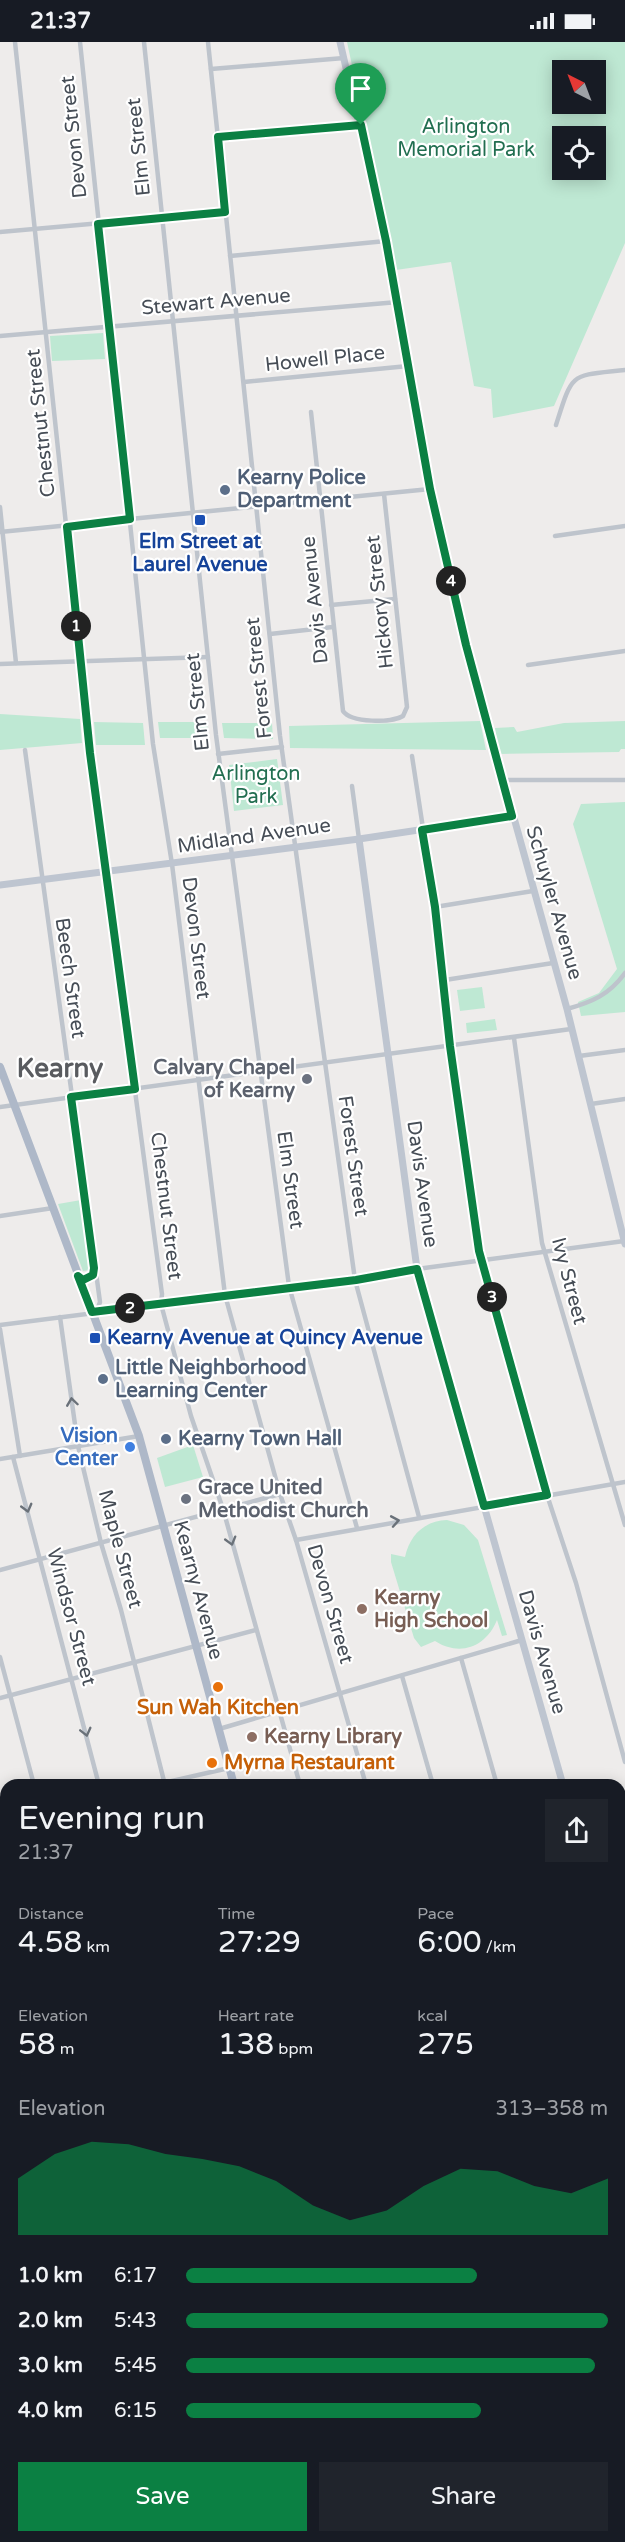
<!DOCTYPE html>
<meta charset="utf-8">
<style>
body{margin:0;font-family:"Varela Round",sans-serif;background:#20242c;color:#f1f3f6;height:100vh;display:flex;flex-direction:column;font-size:22px;white-space:nowrap}
*{box-sizing:border-box;margin:0}
p{font-size:20px;color:#9ea1a6}
.icon{flex:none;width:33px;height:33px;fill:none;stroke:currentColor;stroke-width:2;stroke-linecap:round;stroke-linejoin:round}
.map{position:relative;flex:1;overflow:hidden}
.details{position:absolute;left:0px;top:1737px;width:626px;height:764px;display:flex;flex-direction:column;background:#171b24;border-radius:18px 18px 0 0;box-shadow:0 3px 15px #0003}
.details>*{flex:none}
.needle{width:39px;rotate:318deg}
.tools{position:absolute;left:552px;top:18px;display:grid;gap:12px}
.tools a{display:grid;place-items:center;width:54px;height:54px;border-radius:0px;background:#171b24;box-shadow:0 3px 15px #0003;font-size:30px}
.pin{position:absolute;display:grid;place-items:center;width:51px;height:51px;color:#fff;margin:-62px -26px;border-radius:50% 50% 50% 0;rotate:-45deg;box-shadow:0 0 6px #0007}
.pin .icon{rotate:45deg}
.km{position:absolute;width:30px;height:30px;margin:-15px;border-radius:50%;background:#222;color:#fff;font-size:16px;line-height:30px;text-align:center}
.round{display:grid;place-items:center;flex:none;width:63px;height:63px;border-radius:0px;background:#20242c}
.head{display:flex;align-items:center;justify-content:space-between;height:102px;padding:0 18px}
h1{font-size:33px;font-weight:600;line-height:45px}
.stats{display:grid;grid-template-columns:repeat(3,1fr);gap:9px;height:102px;padding:6px 18px}
.stats div{display:grid;align-content:center}
.stats b{font-size:30px;font-weight:600}
.stats small{font-size:16px;font-weight:400}
.stats p{font-size:16px}
.chart{height:168px;padding:12px 18px}
.chart p{display:flex;justify-content:space-between}
.chart svg{width:100%;height:108px;margin-top:6px;fill:#0b8043;opacity:.7}
.primary-button{display:flex;gap:12px;margin-top:auto;padding:12px 18px}
.primary-button a{flex:1;height:69px;border-radius:0px;background:#0b8043;color:#fff;font-size:24px;font-weight:600;line-height:69px;text-align:center}
.primary-button a+a{background:#20242c;color:#f1f3f6}
ul{padding:0 18px;list-style:none;font-size:20px}
li{display:grid;grid-template-columns:96px 72px 1fr;align-items:center;height:45px}
li i{height:15px;border-radius:8px;background:#0b8043}
.status{display:flex;justify-content:space-between;align-items:center;height:42px;padding:0 30px;background:#171b24;direction:ltr}
.status svg{height:16px;fill:currentColor}
.map>svg:first-child{display:block}
.green{fill:#bee8d3;fill-rule:evenodd}
.lines{fill:none;stroke-linecap:round;stroke-linejoin:round}
.street{stroke:#bec4cc;stroke-width:4.5}
.secondary{stroke:#bec5d0;stroke-width:7}
.primary{stroke:#aeb8c8;stroke-width:8}
.oneway{stroke:#6a7179}
.route-casing{stroke:#fff;stroke-width:12}
.route{stroke:#0b8043;stroke-width:8}
.service-dot{fill:#5c6f8a;stroke:#fff;stroke-width:2}
.transit-dot{fill:#1a4fb4;stroke:#fff;stroke-width:2}
.worship-dot{fill:#6b7280;stroke:#fff;stroke-width:2}
.shop-dot{fill:#3f7fe0;stroke:#fff;stroke-width:2}
.education-dot{fill:#8d6e63;stroke:#fff;stroke-width:2}
.food-dot{fill:#e8710a;stroke:#fff;stroke-width:2}
.labels{text-anchor:middle;dominant-baseline:central;stroke-width:4.5;stroke-linejoin:round;paint-order:stroke}
.park-label{font-size:20px;fill:#216e50;stroke:#fff}
.street-label{font-size:20px;fill:#464d56;stroke:#fff}
.service-label{font-size:20px;font-weight:bold;fill:#4e5e75;stroke:#fff;text-anchor:start}
.transit-label{font-size:20px;font-weight:bold;fill:#164399;stroke:#fff}
.worship-label{font-size:20px;font-weight:bold;fill:#5b616d;stroke:#fff;text-anchor:end}
.shop-label{font-size:20px;font-weight:bold;fill:#366cbe;stroke:#fff;text-anchor:end}
.education-label{font-size:20px;font-weight:bold;fill:#785e54;stroke:#fff;text-anchor:start}
.food-label{font-size:20px;font-weight:bold;fill:#c56008;stroke:#fff}
.district-label{font-size:26px;font-weight:bold;fill:#595b5f;stroke:#fff}
</style>
<div class="status"><b>21:37</b><svg viewBox="0 0 49 12"><path d="M0 12V9h3v3zM5 12V6h3v6zM10 12V3h3v9zM15 12V0h3v12zM26 1h20v11H26zM47 4h2v5h-2z"/></svg></div>
<div class="map">
<svg width="625" height="2500" viewBox="0 0 625 2500">
<rect width="100%" height="100%" fill="#eeeceb"/>
<g class="green">
<path d="M347,0H625V201L554,364L493,376L491,347L474,344L451,220L396,228ZM562,28H596V62H562ZM562,94H596V128H562Z"/>
<polygon points="103,291 105,317 52,319 50,294"/>
<polygon points="0,672 80,677 82,701 0,708"/>
<polygon points="480,679 486,708 290,706 289,684"/>
<polygon points="625,679 625,707 621,707 619,710 499,712 495,686 514,685 517,690 564,681"/>
<polygon points="94,680 143,681 145,703 96,703"/>
<polygon points="158,680 207,680 208,696 160,696"/>
<polygon points="222,681 272,681 273,697 224,696"/>
<polygon points="277,717 283,763 234,769 229,723"/>
<polygon points="625,760 625,970 581,974 578,960 599,951 617,927 573,782 581,762"/>
<polygon points="482,945 485,966 460,969 457,948"/>
<polygon points="495,977 497,988 467,991 466,981"/>
<polygon points="81,1158 90,1228 83,1229 58,1162"/>
<polygon points="193,1403 203,1435 165,1445 157,1416"/>
<path d="M447,1478L464,1483L478,1498L507,1593L502,1594L497,1578C486,1605 460,1615 435,1599L421,1605L414,1596L391,1520V1512L405,1515C410,1493 424,1479 447,1478Z"/>
<polygon points="625,2280 625,2500 543,2500 541,2495 620,2494 620,2282"/>
<polygon points="0,2292 6,2309 6,2352 0,2334"/>
</g>
<g class="lines">
<g class="street">
<polyline points="15,0 90,710 162,1252 161,1262 191,1374 223,1467 300,1743"/>
<polyline points="80,0 153,702 172,822 225,1253 280,1452 296,1498 366,1743"/>
<polyline points="144,0 216,693 289,1244 357,1486"/>
<polyline points="208,0 280,694 355,1238 419,1475"/>
<polyline points="211,27 344,16"/>
<polyline points="218,95 361,83"/>
<polyline points="0,190 225,170"/>
<polyline points="230,214 386,199"/>
<polyline points="0,294 398,260"/>
<polyline points="244,340 408,324"/>
<path d="M311,370L343,669C351,681 392,681 403,674L407,665L384,452"/>
<path d="M556,383C573,329 570,334 625,328"/>
<polyline points="0,465 16,621"/>
<polyline points="0,490 430,447"/>
<polyline points="555,494 625,484"/>
<polyline points="331,563 395,557"/>
<polyline points="270,592 333,585"/>
<polyline points="0,622 208,615"/>
<polyline points="528,623 625,609"/>
<polyline points="25,708 100,1260 97,1269 95,1269"/>
<polyline points="218,712 282,705"/>
<polyline points="412,714 435,865 450,1004 479,1209 547,1453 576,1541 625,1720"/>
<polyline points="503,738 625,738"/>
<polyline points="352,744 359,797"/>
<polyline points="435,865 533,849"/>
<polyline points="445,938 553,921"/>
<path d="M567,967C592,960 609,953 625,931"/>
<polyline points="514,996 542,1201 625,1483"/>
<polyline points="579,1014 625,1008"/>
<polyline points="591,1062 625,1057"/>
<polyline points="0,1065 571,987"/>
<polyline points="0,1174 53,1166"/>
<polyline points="60,1275 78,1404 101,1501 121,1568 165,1743"/>
<polyline points="0,1283 355,1238 417,1227 624,1199"/>
<polyline points="0,1287 20,1414"/>
<polyline points="13,1415 99,1743"/>
<polyline points="0,1417 139,1394"/>
<polyline points="296,1498 625,1440"/>
<polyline points="0,1528 280,1452"/>
<polyline points="0,1615 34,1743"/>
<polyline points="461,1616 497,1743"/>
<polyline points="402,1634 433,1743"/>
<polyline points="0,1656 256,1588"/>
<polyline points="219,1687 522,1598"/>
<polyline points="154,1743 229,1726"/>
<polyline points="0,1783 6,1781"/>
<polyline points="0,1859 6,1881"/>
<polyline points="620,2038 625,2036"/>
<polyline points="620,2100 625,2098"/>
<polyline points="620,2155 625,2153"/>
<polyline points="620,2209 625,2207"/>
<polyline points="620,2275 625,2273"/>
<polyline points="620,2493 625,2493"/>
<polyline points="43,2494 45,2500"/>
<polyline points="237,2494 239,2500"/>
<polyline points="431,2494 433,2500"/>
<polyline points="505,2494 506,2500"/>
<polyline points="280,2500 296,2494"/>
</g>
<g class="secondary">
<polyline points="340,0 386,199 430,447 466,603 567,967 625,1202"/>
<polyline points="359,797 417,1227 563,1743"/>
<polyline points="0,843 359,797 512,774"/>
<polyline points="620,1808 625,1806"/>
<polyline points="620,1946 625,1966"/>
<polyline points="0,1969 6,1968"/>
<polyline points="0,2127 6,2152"/>
<polyline points="110,2494 112,2500"/>
</g>
<g class="primary">
<polyline points="0,1025 139,1394 234,1743"/>
<polyline points="78,1234 83,1238 93,1233 95,1226"/>
<polyline points="363,2494 364,2500"/>
</g>
</g>
<defs><path id="oneway-chevron" d="M-2-3.5L2.5 0L-2 3.5" fill="none" stroke-width="1.6" stroke-linecap="round" stroke-linejoin="round" transform="scale(1.5)"/></defs>
<g class="oneway">
<use href="#oneway-chevron" transform="translate(72 1360) rotate(-98)"/>
<use href="#oneway-chevron" transform="translate(27 1466) rotate(75)"/>
<use href="#oneway-chevron" transform="translate(395 1479) rotate(-10)"/>
<use href="#oneway-chevron" transform="translate(231 1499) rotate(74)"/>
<use href="#oneway-chevron" transform="translate(86 1690) rotate(76)"/>
</g>
<g class="lines">
<g class="route-casing">
<polygon id="route" points="361,83 386,199 430,447 466,603 512,774 422,788 435,865 450,1004 479,1209 547,1453 484,1464 417,1227 356,1238 92,1270 78,1234 83,1238 93,1233 94,1226 71,1055 135,1047 90,711 67,485 130,477 98,182 225,170 218,95"/>
</g>
<use href="#route" class="route"/>
</g>
<g class="service-dot">
<circle cx="225" cy="448" r="6"/>
<circle cx="103" cy="1337" r="6"/>
<circle cx="166" cy="1397" r="6"/>
</g>
<g class="transit-dot">
<rect x="194" y="472" width="12" height="12" rx="3"/>
<rect x="89" y="1290" width="12" height="12" rx="3"/>
</g>
<g class="worship-dot">
<circle cx="307" cy="1037" r="6"/>
<circle cx="186" cy="1457" r="6"/>
</g>
<circle class="shop-dot" cx="130" cy="1405" r="6"/>
<g class="education-dot">
<circle cx="362" cy="1567" r="6"/>
<circle cx="252" cy="1695" r="6"/>
</g>
<g class="food-dot">
<circle cx="218" cy="1645" r="6"/>
<circle cx="212" cy="1721" r="6"/>
</g>
<g class="labels">
<g class="park-label">
<text x="466" y="85">Arlington<tspan x="466" dy="23">Memorial Park</tspan></text>
<text x="256" y="732">Arlington<tspan x="256" dy="23">Park</tspan></text>
</g>
<g class="street-label">
<text transform="translate(74 95) rotate(-96)">Devon Street</text>
<text transform="translate(139 105) rotate(-96)">Elm Street</text>
<text transform="translate(216 260) rotate(-5)">Stewart Avenue</text>
<text transform="translate(325 317) rotate(-6)">Howell Place</text>
<text transform="translate(41 381) rotate(-96)">Chestnut Street</text>
<text transform="translate(315 558) rotate(-96)">Davis Avenue</text>
<text transform="translate(380 560) rotate(-96)">Hickory Street</text>
<text transform="translate(259 636) rotate(-96)">Forest Street</text>
<text transform="translate(198 660) rotate(-96)">Elm Street</text>
<text transform="translate(254 794) rotate(-8)">Midland Avenue</text>
<text transform="translate(554 861) rotate(74)">Schuyler Avenue</text>
<text transform="translate(196 896) rotate(83)">Devon Street</text>
<text transform="translate(70 936) rotate(82)">Beech Street</text>
<text transform="translate(353 1114) rotate(82)">Forest Street</text>
<text transform="translate(290 1138) rotate(82)">Elm Street</text>
<text transform="translate(422 1142) rotate(82)">Davis Avenue</text>
<text transform="translate(166 1164) rotate(83)">Chestnut Street</text>
<text transform="translate(569 1239) rotate(75)">Ivy Street</text>
<text transform="translate(120 1507) rotate(75)">Maple Street</text>
<text transform="translate(198 1548) rotate(75)">Kearny Avenue</text>
<text transform="translate(330 1562) rotate(74)">Devon Street</text>
<text transform="translate(71 1575) rotate(75)">Windsor Street</text>
<text transform="translate(542 1610) rotate(74)">Davis Avenue</text>
</g>
<g class="service-label">
<text x="237" y="436">Kearny Police<tspan x="237" dy="23">Department</tspan></text>
<text x="115" y="1326">Little Neighborhood<tspan x="115" dy="23">Learning Center</tspan></text>
<text x="178" y="1397">Kearny Town Hall</text>
</g>
<g class="transit-label">
<text x="200" y="500">Elm Street at<tspan x="200" dy="23">Laurel Avenue</tspan></text>
<text x="107" y="1296" text-anchor="start">Kearny Avenue at Quincy Avenue</text>
</g>
<g class="worship-label">
<text x="295" y="1026">Calvary Chapel<tspan x="295" dy="23">of Kearny</tspan></text>
<text x="198" y="1446" text-anchor="start">Grace United<tspan x="198" dy="23">Methodist Church</tspan></text>
</g>
<g class="shop-label">
<text x="118" y="1394">Vision<tspan x="118" dy="23">Center</tspan></text>
</g>
<g class="education-label">
<text x="374" y="1556">Kearny<tspan x="374" dy="23">High School</tspan></text>
<text x="264" y="1695">Kearny Library</text>
</g>
<g class="food-label">
<text x="218" y="1666">Sun Wah Kitchen</text>
<text x="224" y="1721" text-anchor="start">Myrna Restaurant</text>
</g>
<g class="district-label">
<text x="60" y="1026">Kearny</text>
</g>
</g>
</svg>
<div class="tools">
<a><svg class="needle" viewBox="-14 -14 28 28"><path d="M0-13l5 13h-10z" fill="#e53935"/><path d="M0 13l5-13h-10z" fill="#9ea1a6"/></svg></a>
<a><svg class="icon" aria-label="locate" viewBox="0 0 24 24"><circle cx="12" cy="12" r="6"/><path d="M12 2v4M12 18v4M2 12h4M18 12h4"/></svg></a>
</div>
<div class="pin" style="left:361px;top:83px;background:#1e9e55"><svg class="icon" aria-label="arrive" viewBox="0 0 24 24"><path d="M6 21V4h12l-3 4 3 4H6"/></svg></div>
<b class="km" style="left:76px;top:584px">1</b>
<b class="km" style="left:130px;top:1266px">2</b>
<b class="km" style="left:492px;top:1255px">3</b>
<b class="km" style="left:451px;top:539px">4</b>
<section class="details">
<div class="head"><div><h1>Evening run</h1><p>21:37</p></div><a class="round"><svg class="icon" aria-label="share" viewBox="0 0 24 24"><path d="M12 15V3M7 8l5-5 5 5M5 13v7h14v-7"/></svg></a></div>
<div class="stats">
<div><p>Distance</p><b>4.58<small> km</small></b></div>
<div><p>Time</p><b>27:29</b></div>
<div><p>Pace</p><b>6:00<small> /km</small></b></div>
</div>
<div class="stats">
<div><p>Elevation</p><b>58<small> m</small></b></div>
<div><p>Heart rate</p><b>138<small> bpm</small></b></div>
<div><p>kcal</p><b>275</b></div>
</div>
<div class="chart"><p><span>Elevation</span>313–358 m</p>
<svg viewBox="0 0 160 44" preserveAspectRatio="none"><path d="M0 44V21L10 11L20 6L30 7L40 11L50 13L60 16L70 22L80 32L90 38L100 34L110 24L120 17L130 18L140 24L150 27L160 21V44z"/></svg>
</div>
<ul>
<li><b>1.0 km</b>6:17<i style="width:69%"></i></li>
<li><b>2.0 km</b>5:43<i style="width:100%"></i></li>
<li><b>3.0 km</b>5:45<i style="width:97%"></i></li>
<li><b>4.0 km</b>6:15<i style="width:70%"></i></li>
</ul>
<div class="primary-button"><a>Save</a><a>Share</a></div>
</section>
</div>
